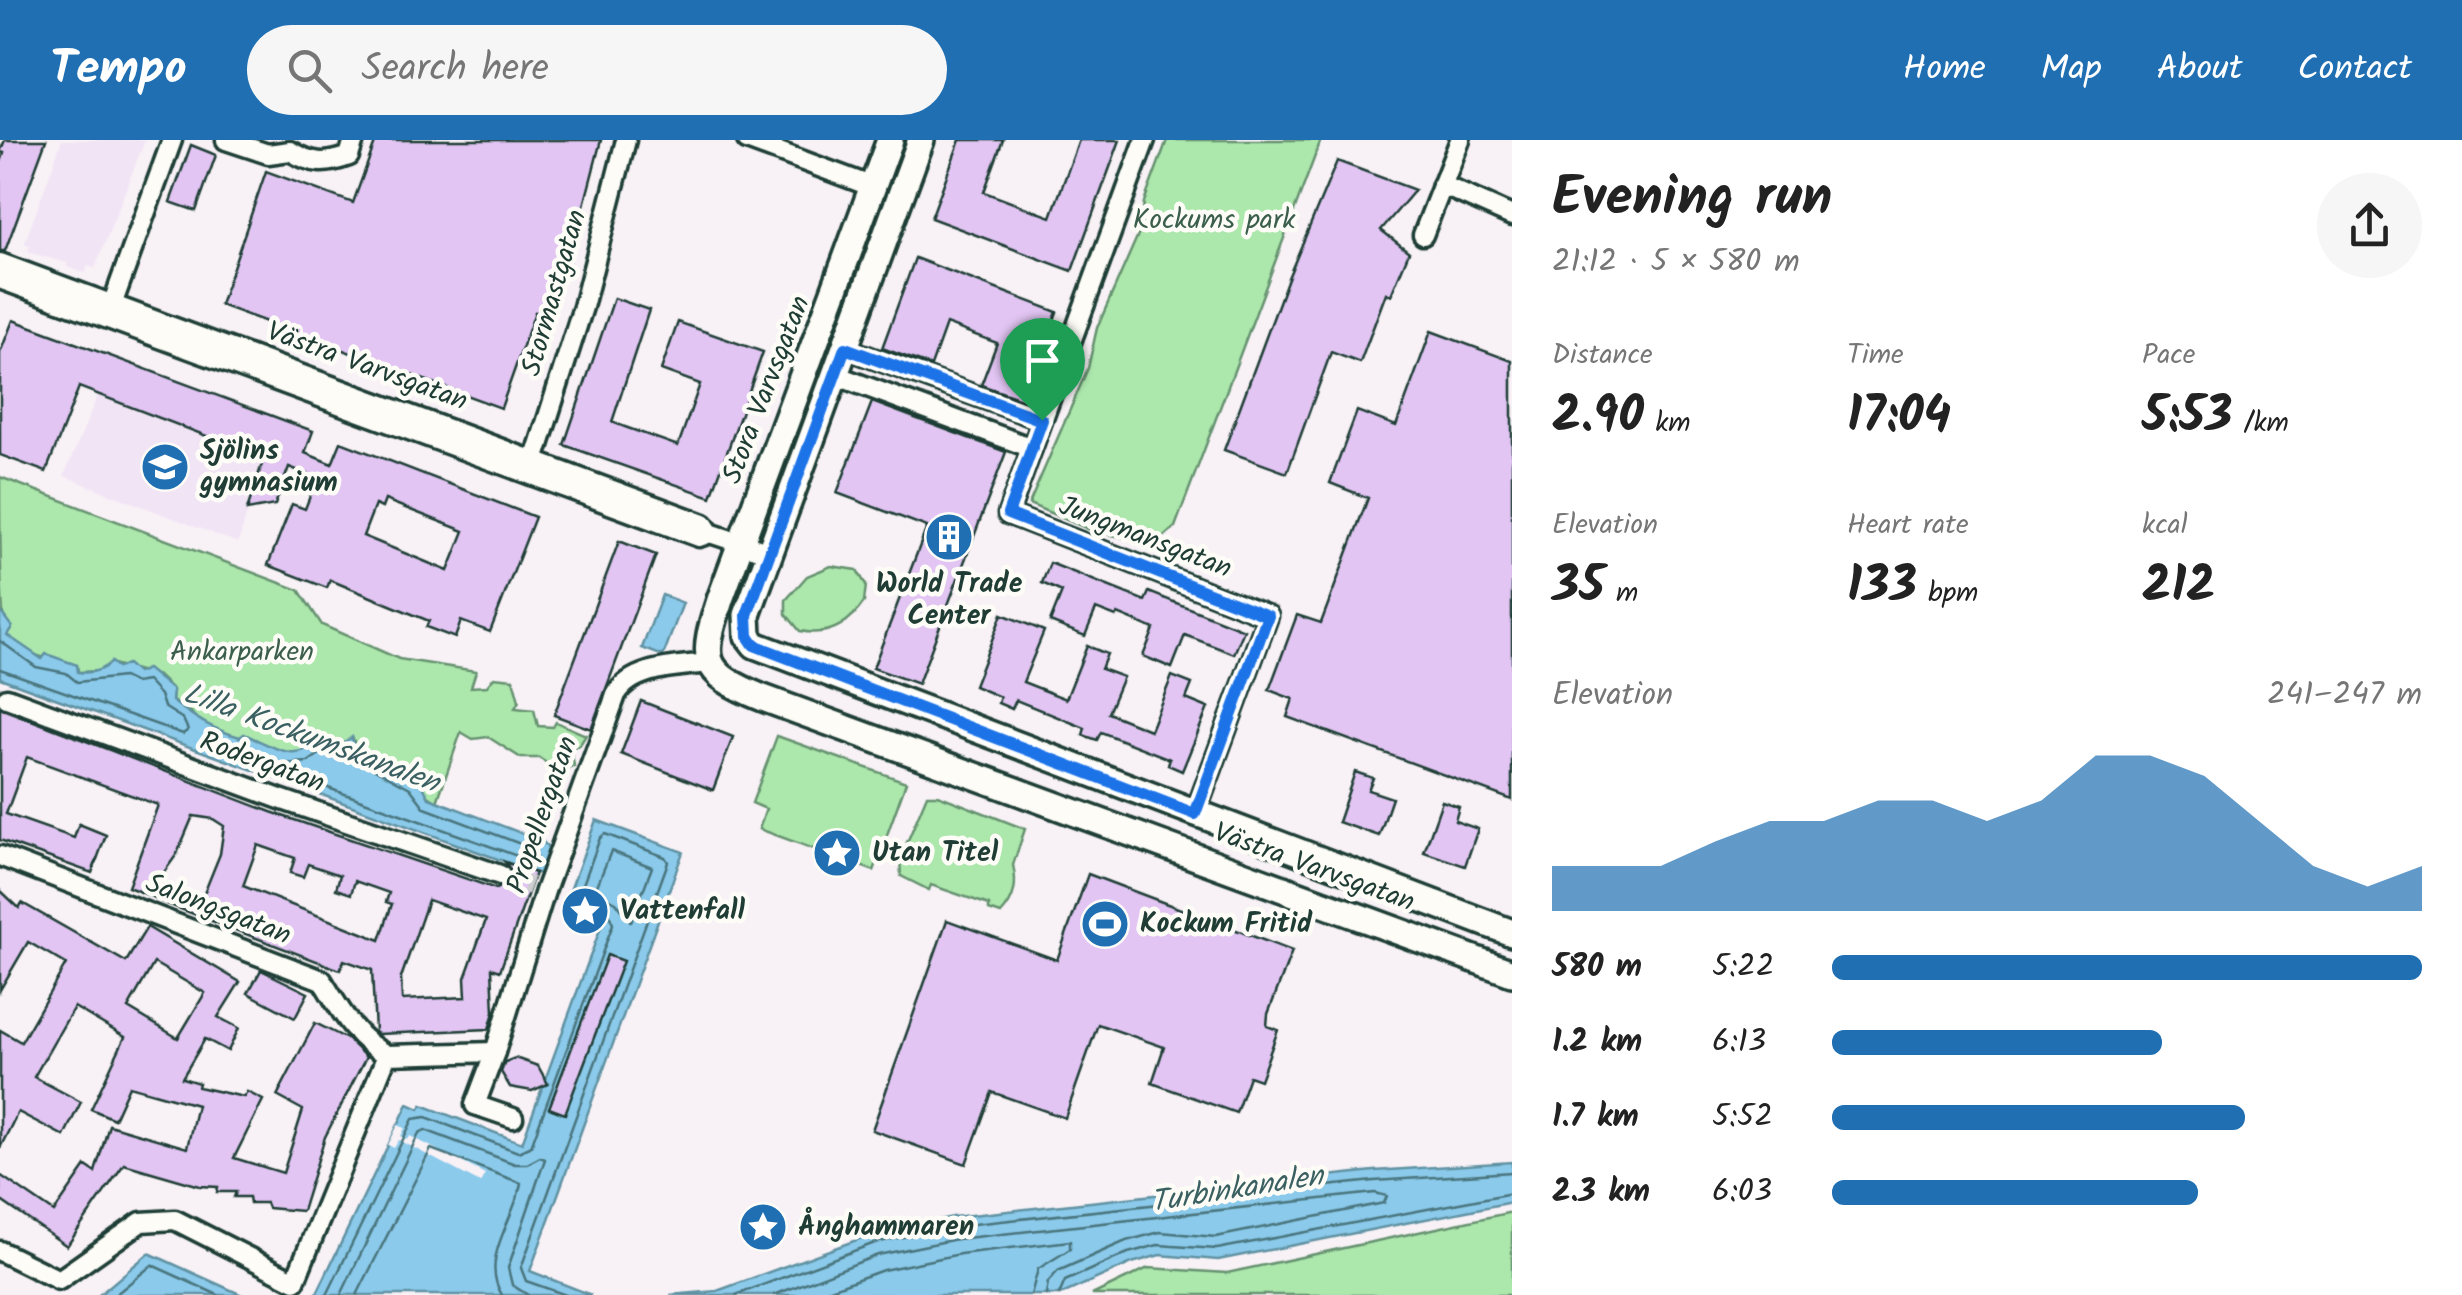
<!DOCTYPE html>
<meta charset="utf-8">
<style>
body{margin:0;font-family:Kalam,sans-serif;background:#f6f6f6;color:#222;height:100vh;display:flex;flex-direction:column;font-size:38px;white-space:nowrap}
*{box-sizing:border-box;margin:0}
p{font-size:32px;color:#767676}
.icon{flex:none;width:55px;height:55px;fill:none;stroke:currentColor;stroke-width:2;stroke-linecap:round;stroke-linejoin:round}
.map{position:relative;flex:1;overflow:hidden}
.drawer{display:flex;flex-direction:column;background:#fff;width:950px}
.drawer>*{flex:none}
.pin{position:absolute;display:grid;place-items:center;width:85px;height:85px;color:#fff;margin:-102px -42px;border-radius:50% 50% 50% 0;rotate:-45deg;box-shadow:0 0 10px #0007}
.pin .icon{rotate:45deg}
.round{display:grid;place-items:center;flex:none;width:105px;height:105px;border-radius:52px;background:#f6f6f6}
.summary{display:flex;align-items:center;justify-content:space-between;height:170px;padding:0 40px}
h1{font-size:55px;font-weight:700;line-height:75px}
.stats{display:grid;grid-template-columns:repeat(3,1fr);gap:15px;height:170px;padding:10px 40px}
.stats div{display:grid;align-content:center}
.stats b{font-size:50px;font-weight:700}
.stats small{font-size:28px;font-weight:400}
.stats p{font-size:28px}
.chart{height:280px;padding:20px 40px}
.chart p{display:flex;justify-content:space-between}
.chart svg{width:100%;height:180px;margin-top:10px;fill:#1f6fb2;opacity:.7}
ul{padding:0 40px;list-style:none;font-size:32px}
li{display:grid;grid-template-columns:160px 120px 1fr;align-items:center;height:75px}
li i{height:25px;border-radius:12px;background:#1f6fb2}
header{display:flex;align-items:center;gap:60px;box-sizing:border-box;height:140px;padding:0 50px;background:#1f6fb2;color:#fff}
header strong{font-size:48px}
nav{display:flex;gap:55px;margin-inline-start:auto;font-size:35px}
.search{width:700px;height:90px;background:#f6f6f6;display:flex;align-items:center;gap:25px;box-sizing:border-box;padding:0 35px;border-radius:55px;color:#767676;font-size:38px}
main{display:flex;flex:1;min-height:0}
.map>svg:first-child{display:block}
.built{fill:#f1e4f5}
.green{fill:#ace7ac;stroke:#669270;stroke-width:2.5}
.water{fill:#8bcaeb;stroke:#6092a2;stroke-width:2.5}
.pier{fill:#f8f1f6}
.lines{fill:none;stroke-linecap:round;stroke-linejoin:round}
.shore{stroke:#4a757d;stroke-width:2.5}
.building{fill:#e2c5f3;stroke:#1f3d34;stroke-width:2.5;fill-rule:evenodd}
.street-tunnel{stroke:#cdcdcf;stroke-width:18;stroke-dasharray:18 9;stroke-linecap:butt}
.street-casing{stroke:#1f3d34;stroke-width:25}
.secondary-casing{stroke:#1f3d34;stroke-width:32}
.street{stroke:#fdfcf7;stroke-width:18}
.secondary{stroke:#fdfcf7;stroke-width:25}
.route-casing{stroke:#fff;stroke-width:20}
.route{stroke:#1a73e8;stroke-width:12}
.labels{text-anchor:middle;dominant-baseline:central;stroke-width:9;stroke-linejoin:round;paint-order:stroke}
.park-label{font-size:28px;fill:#3b5f4c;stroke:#fdfcf7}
.street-label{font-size:28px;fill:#1f3d34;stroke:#fdfcf7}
.poi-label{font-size:28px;font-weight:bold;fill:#1f3d34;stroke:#fdfcf7;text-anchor:start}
.water-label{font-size:30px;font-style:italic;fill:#3a6062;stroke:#fdfcf7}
</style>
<header>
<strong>Tempo</strong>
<div class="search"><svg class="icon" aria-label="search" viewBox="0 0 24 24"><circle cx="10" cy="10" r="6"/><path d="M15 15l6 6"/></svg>Search here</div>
<nav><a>Home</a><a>Map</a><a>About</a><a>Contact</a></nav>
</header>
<main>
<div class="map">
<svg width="1512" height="1155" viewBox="0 0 1512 1155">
<rect width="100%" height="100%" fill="#f8f1f6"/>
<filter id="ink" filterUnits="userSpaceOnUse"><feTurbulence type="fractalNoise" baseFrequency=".01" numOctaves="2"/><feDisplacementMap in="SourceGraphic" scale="20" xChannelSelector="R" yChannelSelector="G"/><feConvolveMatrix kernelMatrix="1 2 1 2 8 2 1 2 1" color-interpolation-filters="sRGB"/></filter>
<g filter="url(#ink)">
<g class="built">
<polygon points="62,0 145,0 95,128 88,126 85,133 67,127 67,123 28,112 30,106 25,103"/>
<polygon points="98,255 264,318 238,403 64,336"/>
</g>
<g class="green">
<polygon points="1167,0 1321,0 1175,387 1158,402 1145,402 1093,391 1029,364 1088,228 1097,188 1141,88 1144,62"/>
<path d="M0,337L299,450L322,485L399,519L476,531L471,547L487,546L494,537L513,539L519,561L515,568L534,570L538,586L553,587L556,582L586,595L579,606L571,607L574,626L560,632L539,618H521L488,597L473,599L461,592L437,662L424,653L417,639C400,635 358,616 353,599L338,606L316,604C308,610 297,618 286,614C259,605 229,594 200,585L191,572L172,561L173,550L158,536L113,524L100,531L78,532L77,525C54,520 20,516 6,494C0,472 0,368 0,337Z"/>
<path d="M831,426L857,430L866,445L864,462C849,484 828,497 800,491L786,474V460L807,436Z"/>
<polygon points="777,596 906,642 874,731 759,689 766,669 752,663"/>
<path d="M927,655H938L1025,689L1013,725C1017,743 1016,758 1001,774L989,770V765L931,745L929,750L901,736L900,719Z"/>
<polygon points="1512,1072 1512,1155 1092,1155 1148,1128 1227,1133"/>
</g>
<g class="water">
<polygon points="662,455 683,463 663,516 642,508"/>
<path d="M0,471L12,487L7,495L42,519L46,514L77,525L78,532C92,534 102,531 111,522L118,528L127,524L137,533L147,529L173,550L172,561C197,579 209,588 240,597L244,594C273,606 294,625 320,600L338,606L352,597L353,604L362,613L420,640L429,658L542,701L551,710L542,735L0,538Z"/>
<polygon points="596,680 683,712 530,1131 591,1155 316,1155 408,964 419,969 422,965 522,1003 603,781 564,767"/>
<polygon points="1512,1022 1512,1062 1218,1120 1160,1115 1132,1123 1060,1155 670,1155 717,1151 873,1094 953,1077 1374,1031"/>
<polygon points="149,1113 242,1155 99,1155"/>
</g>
<polygon class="pier" points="398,985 405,988 401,996 408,1000 410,996 485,1034 480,1043 399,1000 394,1008 388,1005"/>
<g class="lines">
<g class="shore">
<polyline points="0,501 36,527 66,533 77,542 123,537 135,543 147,541 160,555 164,567 183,579 188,590 183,594 0,529"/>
<polygon points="324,611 347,614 410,648 425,668 534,709 537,718 531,721 281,631 284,624 308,622"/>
<polygon points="611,711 652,727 631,782 616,762 595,751"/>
<polyline points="115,1155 152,1125 218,1155"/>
<polyline points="327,1155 413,979 426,977 518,1012 531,1006 613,784 608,772 578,758 600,698 605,694 665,717 668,722 521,1128 526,1141 566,1155"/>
<polyline points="341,1155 419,993 425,990 515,1024 527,1024 540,1017 545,1019 508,1128 512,1145 528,1155"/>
<path d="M357,1155L431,1009L521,1043C515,1079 479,1119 502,1155"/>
<polyline points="736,1155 875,1103 955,1086 1374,1041 1512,1032"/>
<polyline points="774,1155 878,1115 957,1099 1375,1053 1387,1056 1384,1063 1216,1097 1160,1092 1126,1101 1058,1131 1048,1142 1046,1155"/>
<polyline points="814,1155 883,1130 960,1114 1070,1101 1070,1109 1038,1129 1031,1155"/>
<polyline points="1059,1155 1065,1141 1128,1113 1158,1105 1217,1109 1512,1053"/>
</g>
</g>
<g class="building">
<polygon points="5,0 46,0 5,111 0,111 0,25 4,13 0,12"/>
<polygon points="376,0 601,0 568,127 544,176 535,172 501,268 220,165 266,31 353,63"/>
<polygon points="960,0 1003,0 984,52 1051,77 1079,0 1120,0 1072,131 931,78"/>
<polygon points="191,5 216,15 196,71 170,62"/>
<polygon points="1337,21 1415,50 1381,90 1409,112 1391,155 1386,153 1360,223 1331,212 1287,333 1224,310 1288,138"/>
<polygon points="915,118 1057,172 1024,260 981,245 997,203 946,184 931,226 882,208"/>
<polygon points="614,158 649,170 612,282 625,287 678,306 700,244 661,230 678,182 763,212 711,357 564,305"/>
<path d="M13,180L313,291L305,313L332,324L341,302L535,377L490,492L461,481L455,498L426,487L429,481L330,440L327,448L268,425L292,364L305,369L317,338L289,327L275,365L247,370L264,318L79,247L46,332L0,315V213ZM385,360L464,391L448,431L363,396L375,365L382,368Z"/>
<polygon points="1431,191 1512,221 1512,660 1287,577 1293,559 1269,550 1297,475 1321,483 1368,358 1330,343 1357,271 1396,286"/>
<polygon points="872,262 1006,312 918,544 873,528 927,387 837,353"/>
<polygon points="619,401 656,415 591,589 554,575"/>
<polygon points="1050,423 1145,461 1149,452 1244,490 1234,514 1185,495 1172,528 1143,516 1154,489 1118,474 1116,477 1096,469 1085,496 1050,482 1062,452 1042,443"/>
<polygon points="1002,474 1044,491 1023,542 1066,559 1087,506 1107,514 1101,529 1123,537 1108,573 1150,590 1172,536 1192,544 1186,559 1208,568 1182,631 1168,625 1170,619 1101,592 1097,600 1083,595 1085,588 1016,560 1012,569 998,563 1000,557 974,546"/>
<polygon points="641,561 733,597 713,650 621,614"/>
<path d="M0,568L271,672L496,749L511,740L512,732L505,722L535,733L500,831L492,828L494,872L489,889L378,894L375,892L372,830L344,820L340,830L162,762L171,750L201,761L220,714L224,686L213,679L193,676L177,714L160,738L165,740L158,759L128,747L158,665L27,617L6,674L74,698L79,684L106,695L92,733L0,700ZM258,705L295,718L290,733L303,737L308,724L340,735L336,749L351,754L355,741L389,753L386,762L392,764L380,800L243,746ZM428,760L486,780L465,838L466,857L402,860L401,838Z"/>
<polygon points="1355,632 1373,638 1368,650 1392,658 1379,696 1338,682"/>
<polygon points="1442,661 1459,667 1455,681 1478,689 1465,726 1424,712"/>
<polygon points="1088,734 1292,811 1268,874 1267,886 1278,890 1260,940 1249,936 1236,973 1152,943 1164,907 1098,884 1065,978 992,952 966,1024 872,990 947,780 1057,820"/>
<path d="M0,750L19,768L22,763L126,822L147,787L240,842L218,877L239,888L228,911L205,899L182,938L199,943L198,947L244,957L247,952L263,960L234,1018L283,1033L303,970L277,956L315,883L347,899L366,917L325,997L302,1071L268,1068L266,1063H250L249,1057H234L236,1052H217L218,1047L200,1046L124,1024L67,1106L0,1060V1035L54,1072L86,1026L95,1032L109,985L187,1008L197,965L129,946L114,979L91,969L125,897L74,867L34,937L81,962L64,996L18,972L0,1008V890L21,902L66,824L28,802L0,850ZM154,823L205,853L178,898L128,868Z"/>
<polygon points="607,815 623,821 565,974 549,968"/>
<polygon points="261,830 308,853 295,878 248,853"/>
<polygon points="515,918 538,926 548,944 532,951 510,947 501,932 505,922"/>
</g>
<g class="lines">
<polyline class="street-tunnel" points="500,735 531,746"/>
<g class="street-casing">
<g id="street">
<path d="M226,0L268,14L290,11C312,24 325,25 349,16L354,0"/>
<polyline points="747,0 873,47"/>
<polyline points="1145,0 1008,374 1268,476 1195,674"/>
<polyline points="1442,45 1512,76"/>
<polyline points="1423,95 1460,0"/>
<polyline points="0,123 704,384 710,393 770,413"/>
<polyline points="0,139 699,397 710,393"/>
<polyline points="112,165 172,0"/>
<polyline points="845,208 1042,280"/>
<polyline points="835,235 1032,308"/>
<polyline points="534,321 583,167 626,0"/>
<polyline points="7,558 280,659 500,735"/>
<path d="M0,716L322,840C339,868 356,900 387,915"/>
<path d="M495,912L545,751L616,555C632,526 679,527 708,523"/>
<polyline points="0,1111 59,1140 141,1082 175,1080 295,1141 387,915 495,912 475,965 513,978"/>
</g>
</g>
<g class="secondary-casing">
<g id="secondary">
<path d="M890,0L721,457C701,519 698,532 763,558L1512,833"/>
<polyline points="921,0 747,475 748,496 755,505 1512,793"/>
</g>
</g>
<use href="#street" class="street"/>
<use href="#secondary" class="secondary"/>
</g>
</g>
<g class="lines" filter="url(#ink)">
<g class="route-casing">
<polygon id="route" points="845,208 1042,280 1008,374 1268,476 1195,674 754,505 748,496 747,475"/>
</g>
<use href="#route" class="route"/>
</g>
<defs>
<g id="school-disc" transform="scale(2.5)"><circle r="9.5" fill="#1f6fb2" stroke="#fdfcf7"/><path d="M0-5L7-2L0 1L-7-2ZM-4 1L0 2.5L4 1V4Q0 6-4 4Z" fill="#fff"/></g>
<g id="building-disc" transform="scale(2.5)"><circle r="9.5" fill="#1f6fb2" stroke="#fdfcf7"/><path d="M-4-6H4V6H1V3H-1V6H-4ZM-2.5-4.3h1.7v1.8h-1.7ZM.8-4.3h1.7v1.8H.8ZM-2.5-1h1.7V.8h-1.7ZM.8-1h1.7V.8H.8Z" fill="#fff"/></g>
<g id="sight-disc" transform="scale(2.5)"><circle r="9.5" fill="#1f6fb2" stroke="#fdfcf7"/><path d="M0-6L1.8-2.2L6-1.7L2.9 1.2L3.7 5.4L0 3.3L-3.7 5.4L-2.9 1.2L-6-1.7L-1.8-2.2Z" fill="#fff"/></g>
<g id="stadium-disc" transform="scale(2.5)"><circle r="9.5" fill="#1f6fb2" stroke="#fdfcf7"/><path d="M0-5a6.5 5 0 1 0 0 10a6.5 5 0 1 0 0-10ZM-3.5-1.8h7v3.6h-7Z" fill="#fff"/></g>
</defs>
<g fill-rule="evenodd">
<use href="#school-disc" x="165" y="327"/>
<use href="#building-disc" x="949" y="397"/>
<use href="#sight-disc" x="837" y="713"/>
<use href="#sight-disc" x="585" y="771"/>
<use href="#stadium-disc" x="1105" y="784"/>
<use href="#sight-disc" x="763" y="1087"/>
</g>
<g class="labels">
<g class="park-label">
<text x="1214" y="80">Kockums park</text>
<text x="242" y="512">Ankarparken</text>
</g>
<g class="street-label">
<text transform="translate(555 153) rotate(-74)">Stormastgatan</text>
<text transform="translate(367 227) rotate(20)">Västra Varvsgatan</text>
<text transform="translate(767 250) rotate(-69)">Stora Varvsgatan</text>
<text transform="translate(1145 398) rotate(21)">Jungmansgatan</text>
<text transform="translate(262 623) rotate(20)">Rodergatan</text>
<text transform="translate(543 675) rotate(-71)">Propellergatan</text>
<text transform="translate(1314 728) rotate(20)">Västra Varvsgatan</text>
<text transform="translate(218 770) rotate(21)">Salongsgatan</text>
</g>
<g class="poi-label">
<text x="200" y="311">Sjölins<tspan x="200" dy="32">gymnasium</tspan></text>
<text x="949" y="444" text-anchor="middle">World Trade<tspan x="949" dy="32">Center</tspan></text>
<text x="872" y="713">Utan Titel</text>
<text x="620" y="771">Vattenfall</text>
<text x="1140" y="784">Kockum Fritid</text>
<text x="798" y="1087">Ånghammaren</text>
</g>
<g class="water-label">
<text transform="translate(311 599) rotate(20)">Lilla Kockumskanalen</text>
<text transform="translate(1237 1050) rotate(-9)">Turbinkanalen</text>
</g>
</g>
</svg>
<div class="pin" style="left:1042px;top:280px;background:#1e9e55"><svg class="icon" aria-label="arrive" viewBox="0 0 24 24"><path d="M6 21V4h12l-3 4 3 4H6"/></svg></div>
</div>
<section class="drawer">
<div class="summary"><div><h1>Evening run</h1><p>21:12 · 5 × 580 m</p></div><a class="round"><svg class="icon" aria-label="share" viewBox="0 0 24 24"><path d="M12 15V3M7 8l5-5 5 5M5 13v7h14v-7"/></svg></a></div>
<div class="stats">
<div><p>Distance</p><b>2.90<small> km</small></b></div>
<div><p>Time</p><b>17:04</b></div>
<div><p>Pace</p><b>5:53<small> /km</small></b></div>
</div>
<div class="stats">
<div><p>Elevation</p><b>35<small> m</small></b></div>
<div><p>Heart rate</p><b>133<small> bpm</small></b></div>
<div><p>kcal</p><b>212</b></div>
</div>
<div class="chart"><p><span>Elevation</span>241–247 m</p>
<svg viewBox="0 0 160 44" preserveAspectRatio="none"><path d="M0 44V33L10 33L20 33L30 27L40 22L50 22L60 17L70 17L80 22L90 17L100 6L110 6L120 11L130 22L140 33L150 38L160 33V44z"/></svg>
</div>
<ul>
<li><b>580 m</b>5:22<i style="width:100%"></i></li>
<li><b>1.2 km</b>6:13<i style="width:56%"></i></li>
<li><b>1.7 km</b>5:52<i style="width:70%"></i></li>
<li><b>2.3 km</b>6:03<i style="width:62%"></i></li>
</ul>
</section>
</main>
